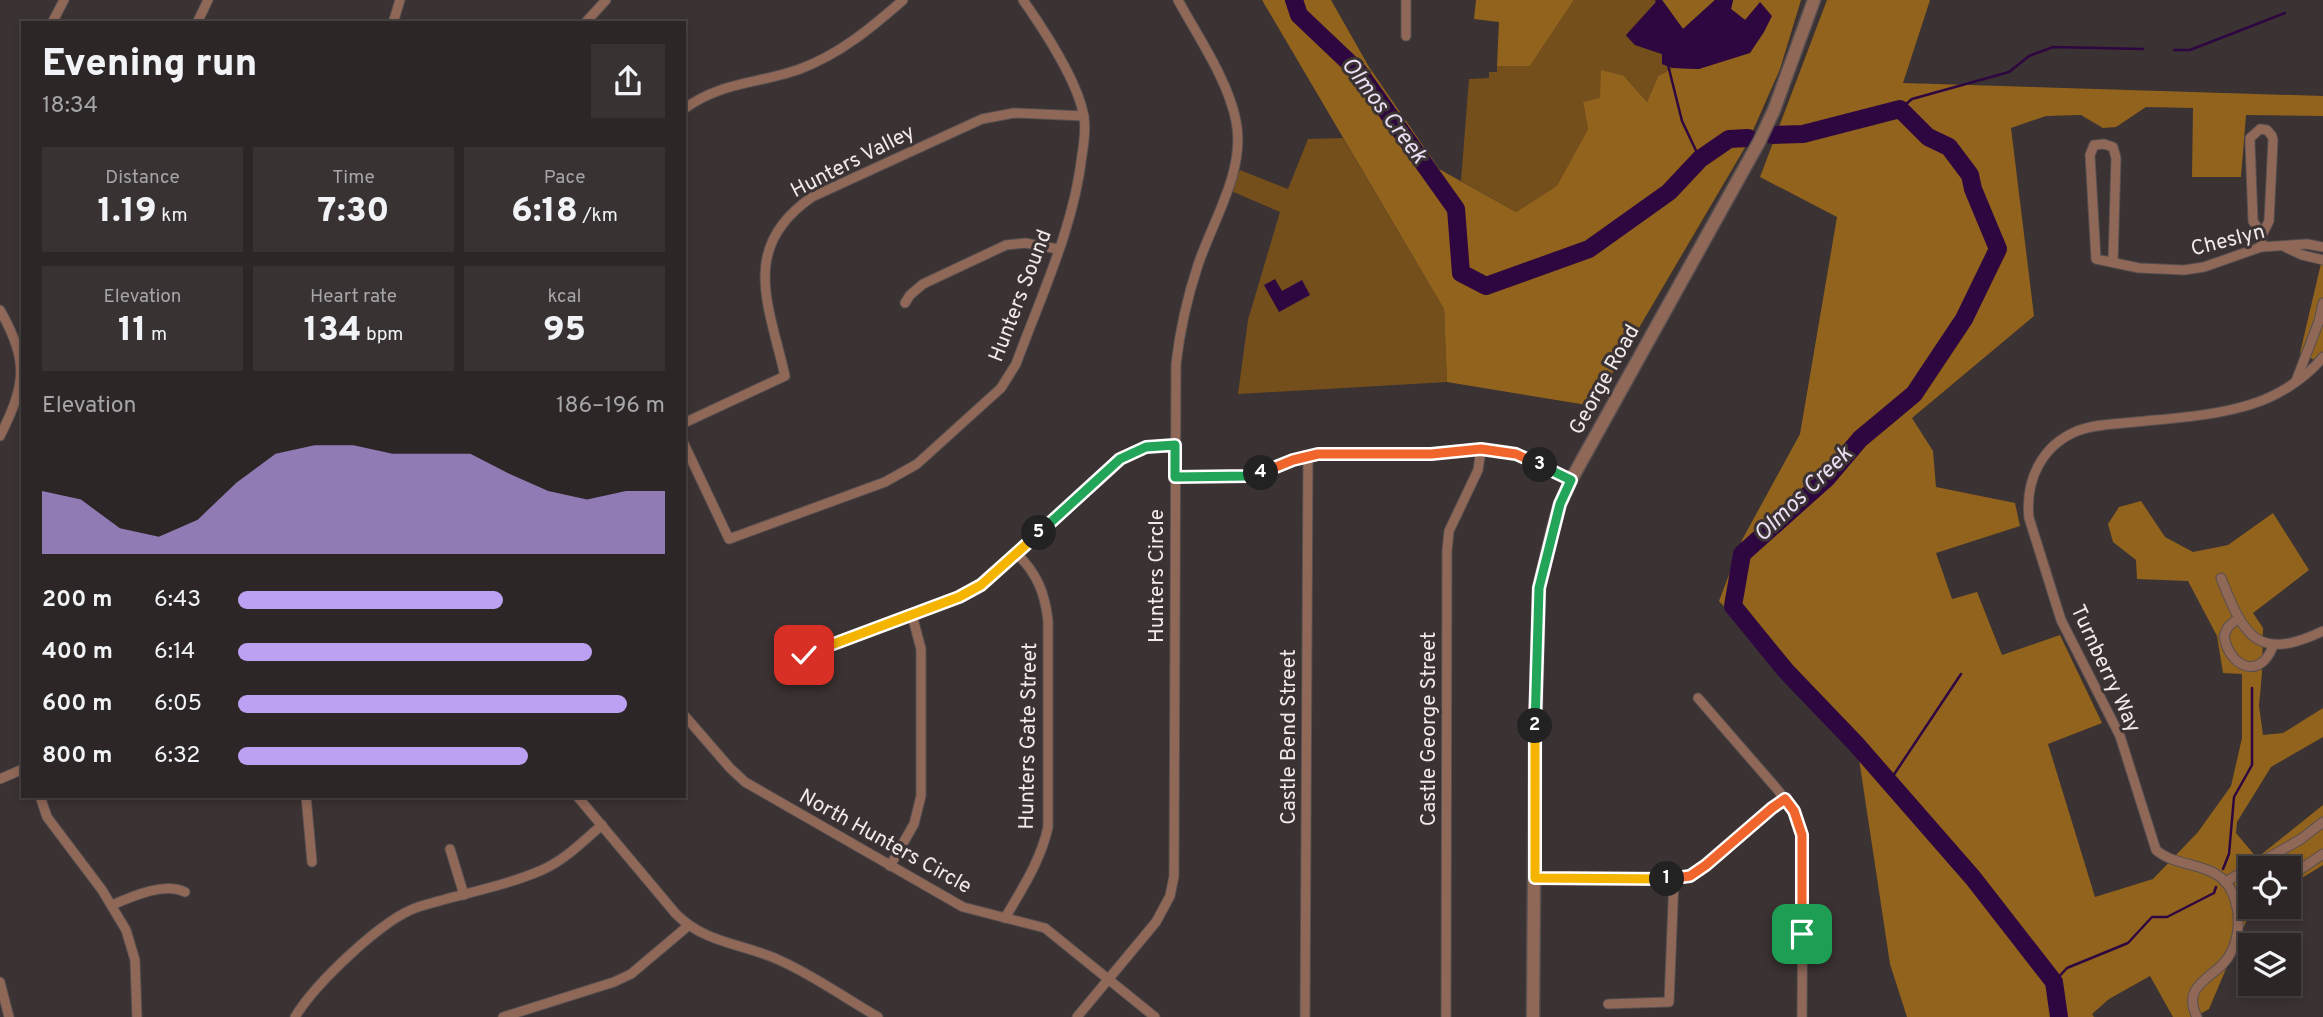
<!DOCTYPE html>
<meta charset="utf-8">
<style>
body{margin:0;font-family:Overpass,sans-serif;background:#383232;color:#f1f3f6;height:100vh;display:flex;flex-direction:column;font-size:26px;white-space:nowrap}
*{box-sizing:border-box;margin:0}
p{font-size:23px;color:#a6a5a7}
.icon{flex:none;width:38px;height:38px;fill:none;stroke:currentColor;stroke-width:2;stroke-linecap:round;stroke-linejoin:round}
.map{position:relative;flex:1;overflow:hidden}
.details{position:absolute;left:21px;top:21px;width:665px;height:777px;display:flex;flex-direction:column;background:#2c2626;border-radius:0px;box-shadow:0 4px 10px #0003,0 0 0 2px #484343}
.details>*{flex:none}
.fabs{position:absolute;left:2238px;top:856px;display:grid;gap:14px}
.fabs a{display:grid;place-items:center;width:63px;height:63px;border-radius:0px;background:#2c2626;box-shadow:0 4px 10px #0003,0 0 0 2px #484343;font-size:35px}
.pin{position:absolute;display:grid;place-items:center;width:60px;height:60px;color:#fff;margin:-30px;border-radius:14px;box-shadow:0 4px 10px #0006}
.km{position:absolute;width:35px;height:35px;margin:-18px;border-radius:50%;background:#222;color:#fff;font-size:19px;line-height:35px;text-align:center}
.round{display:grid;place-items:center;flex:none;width:74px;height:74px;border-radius:0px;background:#383232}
.head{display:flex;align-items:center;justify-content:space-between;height:119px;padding:0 21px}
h1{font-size:38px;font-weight:800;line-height:52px}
.figures{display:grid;grid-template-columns:repeat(3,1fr);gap:10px;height:119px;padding:7px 21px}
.figures div{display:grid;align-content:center;border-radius:0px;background:#383232;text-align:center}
.figures b{font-size:35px;font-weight:800}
.figures small{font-size:19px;font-weight:400}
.figures p{font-size:19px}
.chart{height:196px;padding:14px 21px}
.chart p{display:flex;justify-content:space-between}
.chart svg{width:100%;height:126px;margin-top:7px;fill:#bca0f2;opacity:.7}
ul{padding:0 21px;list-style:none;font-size:23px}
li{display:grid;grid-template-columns:112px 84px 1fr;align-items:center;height:52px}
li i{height:18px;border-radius:9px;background:#bca0f2}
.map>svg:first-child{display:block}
.green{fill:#744f1b}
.forest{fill:#92631c}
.water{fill:#2e0740}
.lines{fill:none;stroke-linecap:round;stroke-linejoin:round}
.stream{stroke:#2e0740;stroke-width:2.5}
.river{stroke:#2e0740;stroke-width:18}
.minor-casing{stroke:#584f50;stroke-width:11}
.tertiary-casing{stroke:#584f50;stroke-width:15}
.minor{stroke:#906858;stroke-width:9}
.tertiary{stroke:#906858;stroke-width:12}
.split-1-casing{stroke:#fff;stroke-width:14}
.split-2-casing{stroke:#fff;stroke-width:14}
.split-3-casing{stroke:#fff;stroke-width:14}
.split-4-casing{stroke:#fff;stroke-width:14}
.split-5-casing{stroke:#fff;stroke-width:14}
.split-6-casing{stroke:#fff;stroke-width:14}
.split-1{stroke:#f0652b;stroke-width:9}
.split-2{stroke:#f5b400;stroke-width:9}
.split-3{stroke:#22a559;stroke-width:9}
.split-4{stroke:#f0652b;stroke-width:9}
.split-5{stroke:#22a559;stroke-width:9}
.split-6{stroke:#f5b400;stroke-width:9}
.labels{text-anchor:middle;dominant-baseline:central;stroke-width:6;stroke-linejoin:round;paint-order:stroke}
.street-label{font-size:21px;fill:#f0eaea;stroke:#3b3233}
.water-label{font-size:23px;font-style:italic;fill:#eadef3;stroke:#3b3233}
</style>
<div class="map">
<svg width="2323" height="1017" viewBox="0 0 2323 1017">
<rect width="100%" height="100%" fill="#3b3233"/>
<g class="green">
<polygon points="1574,0 1655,0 1656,2 1626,36 1635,45 1662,54 1662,64 1673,68 1658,76 1647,102 1624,76 1600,99 1583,102 1588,129 1557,187 1516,212 1461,181 1469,79 1489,78 1489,72 1497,72 1497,66 1530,66"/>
<polygon points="1343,138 1444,309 1447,382 1238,394 1248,320 1280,212 1231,191 1240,170 1288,189 1308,139"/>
</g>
<g class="forest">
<polygon points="1262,0 1331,0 1369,67 1439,169 1516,212 1557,186 1588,129 1583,102 1600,98 1601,70 1624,76 1647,102 1658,76 1673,68 1699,69 1745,20 1731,9 1733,0 1801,0 1780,69 1747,144 1593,406 1447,382 1444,309"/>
<polygon points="1476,0 1574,0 1530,66 1497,66 1499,22 1474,19"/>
<polygon points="1662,0 1715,0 1683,29"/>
<polygon points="1827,0 1930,0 1903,83 2323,96 2323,116 2246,115 2241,177 2192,177 2193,108 2146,107 2116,127 2103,128 2081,115 2046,116 2011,128 2034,316 1912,418 1933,451 1936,487 2015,503 2020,526 1936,553 1952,599 1977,592 2002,655 2060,635 2102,723 2048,744 2095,897 2153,879 2198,832 2231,786 2242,738 2242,674 2223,673 2217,636 2188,581 2137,579 2136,560 2113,542 2108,524 2119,507 2141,501 2165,537 2193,552 2228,545 2273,513 2309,570 2253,613 2263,628 2262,673 2259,706 2263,735 2283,733 2323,708 2323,737 2271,767 2237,822 2236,833 2257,858 2323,805 2323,865 2289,886 2289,868 2250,868 2250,906 2257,907 2251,910 2209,1009 2195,1017 2173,1017 2150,976 2109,999 2092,1014 2094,1017 1907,1017 1890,964 1859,759 1719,601 1742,540 1800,434 1837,217 1760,177"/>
<polygon points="2323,255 2323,364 2300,353"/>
</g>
<g class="water">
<polygon points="1655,0 1662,0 1683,29 1715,0 1733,0 1731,9 1745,20 1760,2 1772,16 1764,32 1750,53 1699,69 1673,68 1662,64 1662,54 1635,45 1626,35 1656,2"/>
<polygon points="1275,279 1282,291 1302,280 1310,295 1279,312 1264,285"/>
</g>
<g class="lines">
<g class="stream">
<polyline points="2174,50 2190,50 2285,13"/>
<polyline points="1668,65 1682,121 1700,159"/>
<polyline points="1900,109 1912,99 2009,72 2029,56 2053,47 2143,49"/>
<polyline points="1889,782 1961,674"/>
<polyline points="2223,869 2229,854 2234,797 2252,765 2252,688"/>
<polyline points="2054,982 2067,968 2128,943 2152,917 2167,917 2214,893 2216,887"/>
</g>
<g class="river">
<polyline points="1294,0 1299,15 1358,71 1456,209 1461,273 1486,286 1589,249 1669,192 1700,159 1729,139 1748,138"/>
<polyline points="1772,135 1803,134 1900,109 1928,137 1949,147 1970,175 1973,189 1998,249 1964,319 1914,394 1860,439 1827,478 1742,554 1733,606 1786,671 1856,744 1973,878 2054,982 2059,1017"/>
</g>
<g class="minor-casing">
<g id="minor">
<polyline points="1406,0 1406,36"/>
<polyline points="52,23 64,0"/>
<polyline points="197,23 208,0"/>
<polyline points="393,23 400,0"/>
<polyline points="585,23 606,0"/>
<path d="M684,109C722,81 759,84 800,69C840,54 871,28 903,0"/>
<polyline points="2261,247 2262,235 2269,221 2273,140 2272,136 2267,130 2260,129 2250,138 2250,143 2253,221 2262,235"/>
<polyline points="2285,247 2302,255 2323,260"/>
<polyline points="2113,262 2116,158 2113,147 2104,144 2094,145 2090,155 2096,259 2139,268 2184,270 2204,267 2261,247 2307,244 2323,247"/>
<polyline points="905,303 910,295 923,284 1006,245 1025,243 1058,249"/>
<path d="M0,310C29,362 26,384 0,436"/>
<polyline points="2296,381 2319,321 2323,303"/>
<path d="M684,423L785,376C769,305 739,247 812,197L982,119L1014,113L1084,116"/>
<path d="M684,444L729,539L885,482L917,464L1001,388L1016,364C1041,296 1074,227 1082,155C1084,143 1086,130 1084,118C1079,82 1044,30 1023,0"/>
<polyline points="1175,476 1248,476 1258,474 1293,460 1318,454 1431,454 1481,449 1516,454 1571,480"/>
<path d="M2221,578C2244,637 2258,662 2323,631"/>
<path d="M2238,618L2228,627L2224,636C2229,667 2260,681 2273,646"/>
<polyline points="804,655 959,597 974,590 1120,459 1146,447 1175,445"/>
<polyline points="1698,698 1777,789 1794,811 1799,823 1803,852 1802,1017"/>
<polyline points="684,715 730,768 745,782 963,907 1045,928 1155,1017"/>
<polyline points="0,779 23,769"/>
<polyline points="40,796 47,817 102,890 126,930 135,960 137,1017"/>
<polyline points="306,796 312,862"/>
<path d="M577,796L676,914C706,944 742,943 779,960C813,975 845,998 878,1017"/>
<polyline points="450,849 464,895"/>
<polyline points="890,866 914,824 921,796 921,649 912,615"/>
<polyline points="2251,868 2301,839 2323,822"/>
<polyline points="2289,877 2323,854"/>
<polyline points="1535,878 1674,879 1690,876 1706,865 1772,808 1785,799"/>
<polyline points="2225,882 2250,868"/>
<path d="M112,905C133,896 164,882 185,892"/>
<polyline points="2236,905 2250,898"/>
<path d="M1005,918C1022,889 1041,860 1048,827V621C1045,593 1037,573 1016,553"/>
<polyline points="0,982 9,1017"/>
<polyline points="1608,1004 1669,1002 1674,879"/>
<path d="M295,1017C315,984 382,919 418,907C459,894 503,887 542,870C565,860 583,841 602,825"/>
<polyline points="503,1017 614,982 631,974 688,926"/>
<path d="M1077,1017L1156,922L1170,896L1174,876L1176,364C1180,330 1187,298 1198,265C1213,220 1246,170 1236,121C1228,80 1198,37 1178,0"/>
<polyline points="1305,1017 1308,457"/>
<polyline points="1446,1017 1447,551 1449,531 1478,470 1481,449"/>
<path d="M2197,1017C2183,989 2205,981 2222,965C2240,947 2242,916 2233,894C2219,860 2179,870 2156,850L2120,736L2061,620L2029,518C2025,481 2041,446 2077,431C2095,424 2116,424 2135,422C2174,418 2215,416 2252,404C2278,396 2306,378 2323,357"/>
</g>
</g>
<g class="tertiary-casing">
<polyline id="tertiary" points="1533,1017 1535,737 1539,588 1552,533 1560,504 1571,480 1759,142 1774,110 1814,0"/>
</g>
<use href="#minor" class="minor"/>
<use href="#tertiary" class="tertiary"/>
</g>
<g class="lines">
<g class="split-1-casing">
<polyline id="split-1" points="1667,879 1690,876 1706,865 1772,808 1785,799 1794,811 1802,835 1802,934"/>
</g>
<g class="split-2-casing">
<polyline id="split-2" points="1535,726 1535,878 1667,879"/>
</g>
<g class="split-3-casing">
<polyline id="split-3" points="1535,726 1539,588 1560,504 1571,480 1540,465"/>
</g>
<g class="split-4-casing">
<polyline id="split-4" points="1261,473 1293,460 1318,454 1431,454 1481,449 1516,454 1540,465"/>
</g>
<g class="split-5-casing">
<polyline id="split-5" points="1039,533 1120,459 1146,447 1175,445 1175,477 1248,476 1261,473"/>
</g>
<g class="split-6-casing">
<polyline id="split-6" points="804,655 959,597 981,585 1039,533"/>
</g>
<use href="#split-1" class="split-1"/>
<use href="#split-2" class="split-2"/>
<use href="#split-3" class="split-3"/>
<use href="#split-4" class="split-4"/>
<use href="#split-5" class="split-5"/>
<use href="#split-6" class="split-6"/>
</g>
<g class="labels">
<g class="street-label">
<text transform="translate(853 162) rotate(-27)">Hunters Valley</text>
<text transform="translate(2228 241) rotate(-14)">Cheslyn</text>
<text transform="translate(1021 296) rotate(-69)">Hunters Sound</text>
<text transform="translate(1605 380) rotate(-61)">George Road</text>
<text transform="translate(1157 576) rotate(-90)">Hunters Circle</text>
<text transform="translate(2105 669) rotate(65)">Turnberry Way</text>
<text transform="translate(1429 729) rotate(-90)">Castle George Street</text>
<text transform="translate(1029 736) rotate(-89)">Hunters Gate Street</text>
<text transform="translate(1289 737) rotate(-90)">Castle Bend Street</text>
<text transform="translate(885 842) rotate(29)">North Hunters Circle</text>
</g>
<g class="water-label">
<text transform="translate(1383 111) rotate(53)">Olmos Creek</text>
<text transform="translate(1804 495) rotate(-44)">Olmos Creek</text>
</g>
</g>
</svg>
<div class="fabs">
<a><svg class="icon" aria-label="locate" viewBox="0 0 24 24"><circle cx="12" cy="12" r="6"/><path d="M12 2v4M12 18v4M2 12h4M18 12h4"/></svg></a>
<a><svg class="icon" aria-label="layers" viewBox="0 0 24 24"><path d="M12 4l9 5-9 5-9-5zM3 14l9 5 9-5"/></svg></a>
</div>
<div class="pin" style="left:1802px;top:934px;background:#1e9e55"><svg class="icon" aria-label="arrive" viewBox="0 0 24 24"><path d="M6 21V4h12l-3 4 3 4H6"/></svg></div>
<div class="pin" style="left:804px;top:655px;background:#d93025"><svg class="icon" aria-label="check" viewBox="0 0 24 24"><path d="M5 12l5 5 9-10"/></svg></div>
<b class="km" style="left:1667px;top:879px">1</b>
<b class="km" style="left:1535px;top:726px">2</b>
<b class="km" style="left:1540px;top:465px">3</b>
<b class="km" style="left:1261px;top:473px">4</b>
<b class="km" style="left:1039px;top:533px">5</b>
<section class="details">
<div class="head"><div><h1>Evening run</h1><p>18:34</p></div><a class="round"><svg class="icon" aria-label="share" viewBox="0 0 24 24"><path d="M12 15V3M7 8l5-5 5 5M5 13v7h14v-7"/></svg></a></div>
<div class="figures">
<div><p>Distance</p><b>1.19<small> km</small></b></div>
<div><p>Time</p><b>7:30</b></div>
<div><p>Pace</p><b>6:18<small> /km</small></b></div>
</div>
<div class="figures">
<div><p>Elevation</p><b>11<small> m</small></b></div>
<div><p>Heart rate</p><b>134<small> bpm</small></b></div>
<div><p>kcal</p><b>95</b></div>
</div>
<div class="chart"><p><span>Elevation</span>186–196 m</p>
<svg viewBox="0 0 160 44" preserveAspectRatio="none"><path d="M0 44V22L10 25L20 35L30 38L40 32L50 19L60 9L70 6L80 6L90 9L100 9L110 9L120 16L130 22L140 25L150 22L160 22V44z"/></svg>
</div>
<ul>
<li><b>200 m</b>6:43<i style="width:62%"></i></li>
<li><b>400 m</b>6:14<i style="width:83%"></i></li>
<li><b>600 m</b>6:05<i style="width:91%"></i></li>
<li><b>800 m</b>6:32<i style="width:68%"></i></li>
</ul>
</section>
</div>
